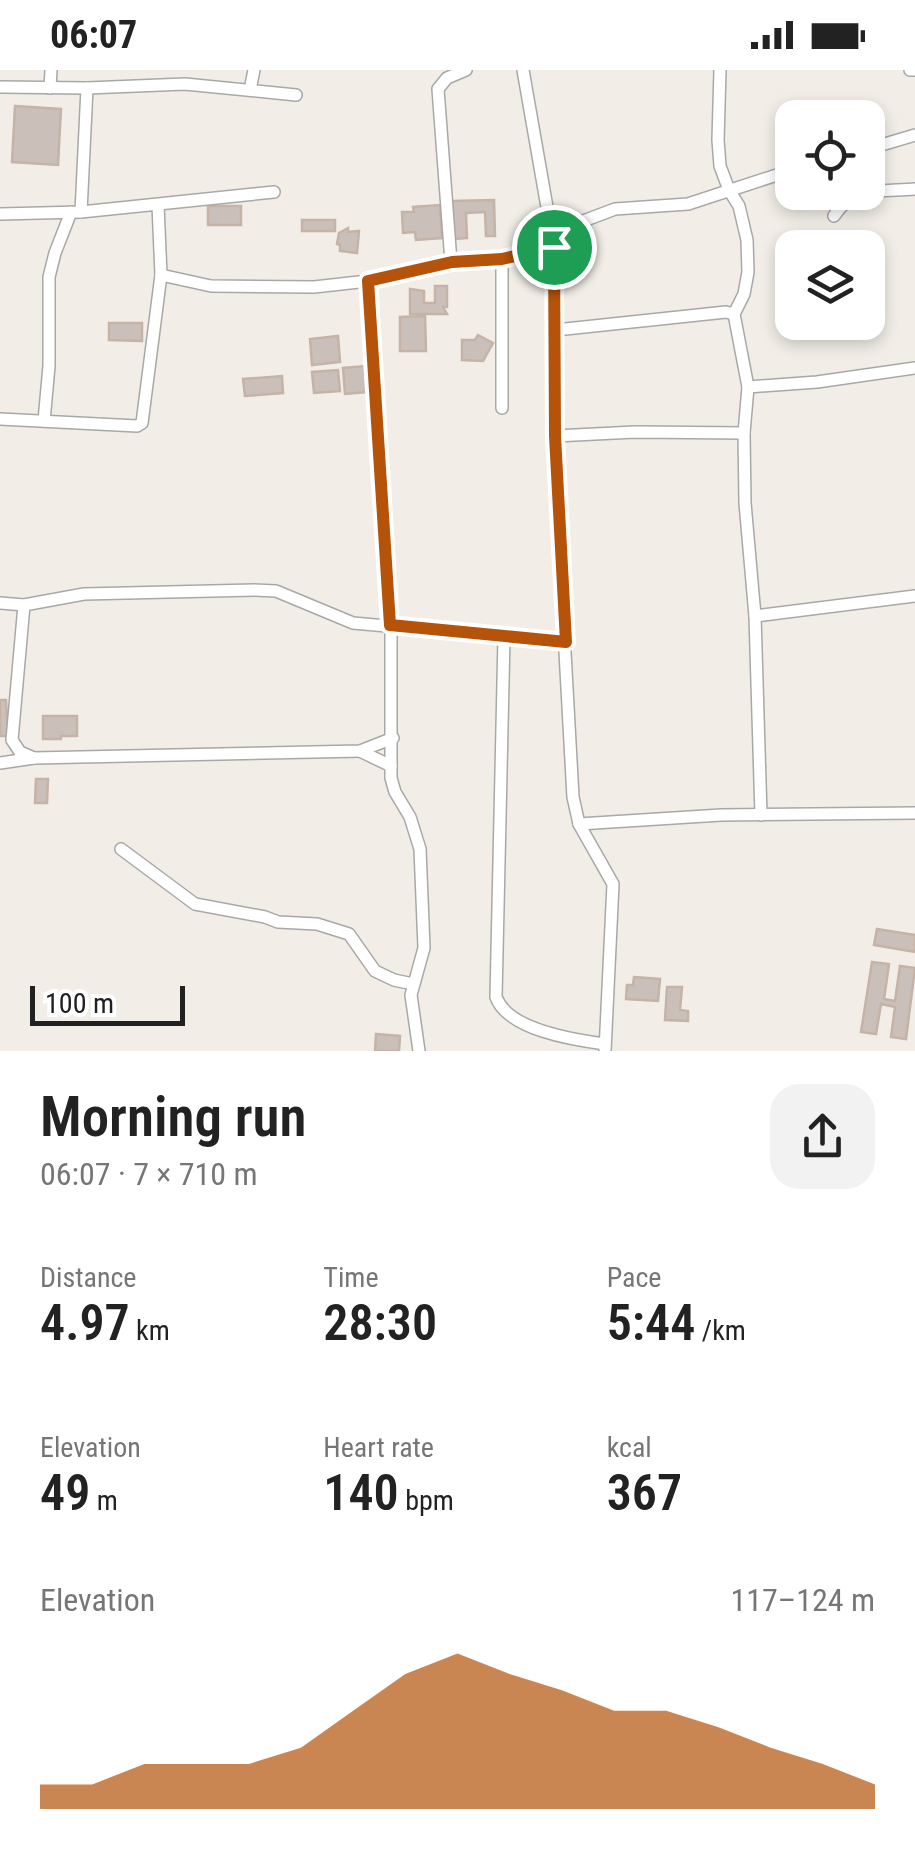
<!DOCTYPE html>
<meta charset="utf-8">
<style>
body{margin:0;font-family:"Roboto Condensed",sans-serif;background:#f2f2f2;color:#222;height:100vh;display:flex;flex-direction:column;font-size:38px;white-space:nowrap}
*{box-sizing:border-box;margin:0}
p{font-size:32px;color:#767676}
.icon{flex:none;width:55px;height:55px;fill:none;stroke:currentColor;stroke-width:2;stroke-linecap:round;stroke-linejoin:round}
.map{position:relative;height:981px;overflow:hidden}
.details{display:flex;flex-direction:column;background:#fff;flex:1}
.details>*{flex:none}
.controls{position:absolute;left:775px;top:30px;display:grid;gap:20px}
.controls a{display:grid;place-items:center;width:110px;height:110px;border-radius:20px;background:#fff;box-shadow:0 5px 15px #0003;font-size:50px}
.scale{position:absolute;left:30px;bottom:25px;width:155px;box-sizing:border-box;padding-left:10px;border:5px solid #212121;border-top:0;font-size:28px;line-height:35px;white-space:nowrap;color:#212121;-webkit-text-stroke:8px #fff;paint-order:stroke}
.pin{position:absolute;display:grid;place-items:center;width:85px;height:85px;color:#fff;margin:-42px;border:5px solid #fff;border-radius:50%;box-shadow:0 2px 10px #0007}
.round{display:grid;place-items:center;flex:none;width:105px;height:105px;border-radius:30px;background:#f2f2f2}
.summary{display:flex;align-items:center;justify-content:space-between;height:170px;padding:0 40px}
h1{font-size:55px;font-weight:600;line-height:75px}
.stats{display:grid;grid-template-columns:repeat(3,1fr);gap:15px;height:170px;padding:10px 40px}
.stats div{display:grid;align-content:center}
.stats b{font-size:50px;font-weight:600}
.stats small{font-size:28px;font-weight:400}
.stats p{font-size:28px}
.chart{height:280px;padding:20px 40px}
.chart p{display:flex;justify-content:space-between}
.chart svg{width:100%;height:180px;margin-top:10px;fill:#b45309;opacity:.7}
.status{display:flex;justify-content:space-between;align-items:center;height:70px;padding:0 50px;background:#fff;direction:ltr}
.status svg{height:28px;fill:currentColor}
.map>svg:first-child{display:block}
.building{fill:#cbc0b9;stroke:#c5b3a7;stroke-width:2.5}
.lines{fill:none;stroke-linecap:round;stroke-linejoin:round}
.minor-casing{stroke:#a8a8a8;stroke-width:14}
.minor{stroke:#fff;stroke-width:11}
.route-casing{stroke:#fff;stroke-width:20}
.route{stroke:#b45309;stroke-width:12}
</style>
<div class="status"><b>06:07</b><svg viewBox="0 0 49 12"><path d="M0 12V9h3v3zM5 12V6h3v6zM10 12V3h3v9zM15 12V0h3v12zM26 1h20v11H26zM47 4h2v5h-2z"/></svg></div>
<div class="map">
<svg width="915" height="981" viewBox="0 0 915 981">
<rect width="100%" height="100%" fill="#f2eee7"/>
<g class="building">
<polygon points="15,36 61,39 58,95 12,92"/>
<polygon points="494,130 495,166 486,166 485,142 466,143 467,168 454,169 452,131"/>
<polygon points="440,135 442,168 416,170 415,162 403,163 402,142 414,142 413,137"/>
<rect x="208" y="136" width="33" height="19"/>
<rect x="302" y="150" width="33" height="11"/>
<polygon points="348,158 348,162 359,161 357,183 340,181 340,175 337,174 339,163"/>
<polygon points="435,216 447,216 447,237 443,237 447,244 410,244 410,219 424,221 424,233 435,233"/>
<polygon points="425,246 426,281 400,281 400,247"/>
<polygon points="109,253 142,253 142,271 109,270"/>
<polygon points="478,265 493,273 483,291 462,290 462,270 475,270"/>
<polygon points="338,266 340,292 312,295 310,269"/>
<polygon points="365,296 367,322 345,324 343,298"/>
<polygon points="338,300 340,321 314,323 312,302"/>
<polygon points="282,306 283,323 245,326 243,309"/>
<polygon points="0,630 6,630 8,666 0,666"/>
<polygon points="43,646 77,646 77,666 61,666 61,669 43,669"/>
<polygon points="36,709 48,709 47,733 35,733"/>
<polygon points="877,859 915,865 915,882 874,875"/>
<polygon points="872,892 889,894 884,929 895,931 900,896 915,898 906,969 891,967 895,937 881,934 876,964 861,962"/>
<polygon points="634,907 660,909 658,931 626,929 627,915 633,915"/>
<polygon points="667,917 682,917 680,940 688,941 688,951 665,950"/>
<polygon points="376,964 400,966 399,981 375,981"/>
</g>
<g class="lines">
<g class="minor-casing">
<g id="minor">
<polyline points="523,0 554,177 558,455 573,727 579,754 613,814 605,981"/>
<polyline points="910,0 915,0"/>
<polyline points="0,17 87,18 185,14 296,25"/>
<polyline points="50,18 51,0"/>
<polyline points="250,20 254,0"/>
<polyline points="868,79 915,65"/>
<polyline points="158,135 161,205 211,216 314,217 368,211 451,192 502,189 554,177 578,153 615,139 688,134 792,100"/>
<polyline points="81,142 87,18"/>
<polyline points="0,144 81,142 274,122"/>
<path d="M834,146C853,116 883,122 915,119"/>
<polyline points="502,189 502,338"/>
<polyline points="451,192 438,19 447,8 466,0"/>
<polyline points="368,211 391,555 391,708 395,722 410,747 420,779 424,878 411,925 419,981"/>
<polyline points="556,260 726,242 734,244"/>
<polyline points="748,317 817,312 915,298"/>
<polyline points="0,349 137,356 142,353 161,205"/>
<polyline points="44,351 49,296 49,207 55,183 71,142"/>
<polyline points="744,363 745,433 755,546 761,745"/>
<polyline points="555,366 635,362 744,363 748,317 734,244 744,224 748,202 747,170 739,136 729,120 720,96 718,70 720,0"/>
<polyline points="0,533 24,535 84,524 254,520 276,521 353,553 566,572"/>
<polyline points="24,535 12,670 20,682 34,688 360,681 393,668"/>
<polyline points="755,546 915,526"/>
<path d="M504,567L496,927C508,960 574,970 605,974"/>
<polyline points="360,681 391,696"/>
<polyline points="0,693 34,688"/>
<polyline points="579,754 721,745 915,743"/>
<polyline points="121,779 195,834 265,847 278,852 317,854 349,864 375,901 394,910 413,914"/>
</g>
</g>
<use href="#minor" class="minor"/>
</g>
<g class="lines">
<g class="route-casing">
<polygon id="route" points="554,177 555,366 566,572 390,555 368,211 452,192 502,189"/>
</g>
<use href="#route" class="route"/>
</g>
</svg>
<div class="controls">
<a><svg class="icon" aria-label="locate" viewBox="0 0 24 24"><circle cx="12" cy="12" r="6"/><path d="M12 2v4M12 18v4M2 12h4M18 12h4"/></svg></a>
<a><svg class="icon" aria-label="layers" viewBox="0 0 24 24"><path d="M12 4l9 5-9 5-9-5zM3 14l9 5 9-5"/></svg></a>
</div>
<div class="scale">100 m</div>
<div class="pin" style="left:554px;top:177px;background:#1e9e55"><svg class="icon" aria-label="arrive" viewBox="0 0 24 24"><path d="M6 21V4h12l-3 4 3 4H6"/></svg></div>
</div>
<section class="details">
<div class="summary"><div><h1>Morning run</h1><p>06:07 · 7 × 710 m</p></div><a class="round"><svg class="icon" aria-label="share" viewBox="0 0 24 24"><path d="M12 15V3M7 8l5-5 5 5M5 13v7h14v-7"/></svg></a></div>
<div class="stats">
<div><p>Distance</p><b>4.97<small> km</small></b></div>
<div><p>Time</p><b>28:30</b></div>
<div><p>Pace</p><b>5:44<small> /km</small></b></div>
</div>
<div class="stats">
<div><p>Elevation</p><b>49<small> m</small></b></div>
<div><p>Heart rate</p><b>140<small> bpm</small></b></div>
<div><p>kcal</p><b>367</b></div>
</div>
<div class="chart"><p><span>Elevation</span>117–124 m</p>
<svg viewBox="0 0 160 44" preserveAspectRatio="none"><path d="M0 44V38L10 38L20 33L30 33L40 33L50 29L60 20L70 11L80 6L90 11L100 15L110 20L120 20L130 24L140 29L150 33L160 38V44z"/></svg>
</div>
</section>
